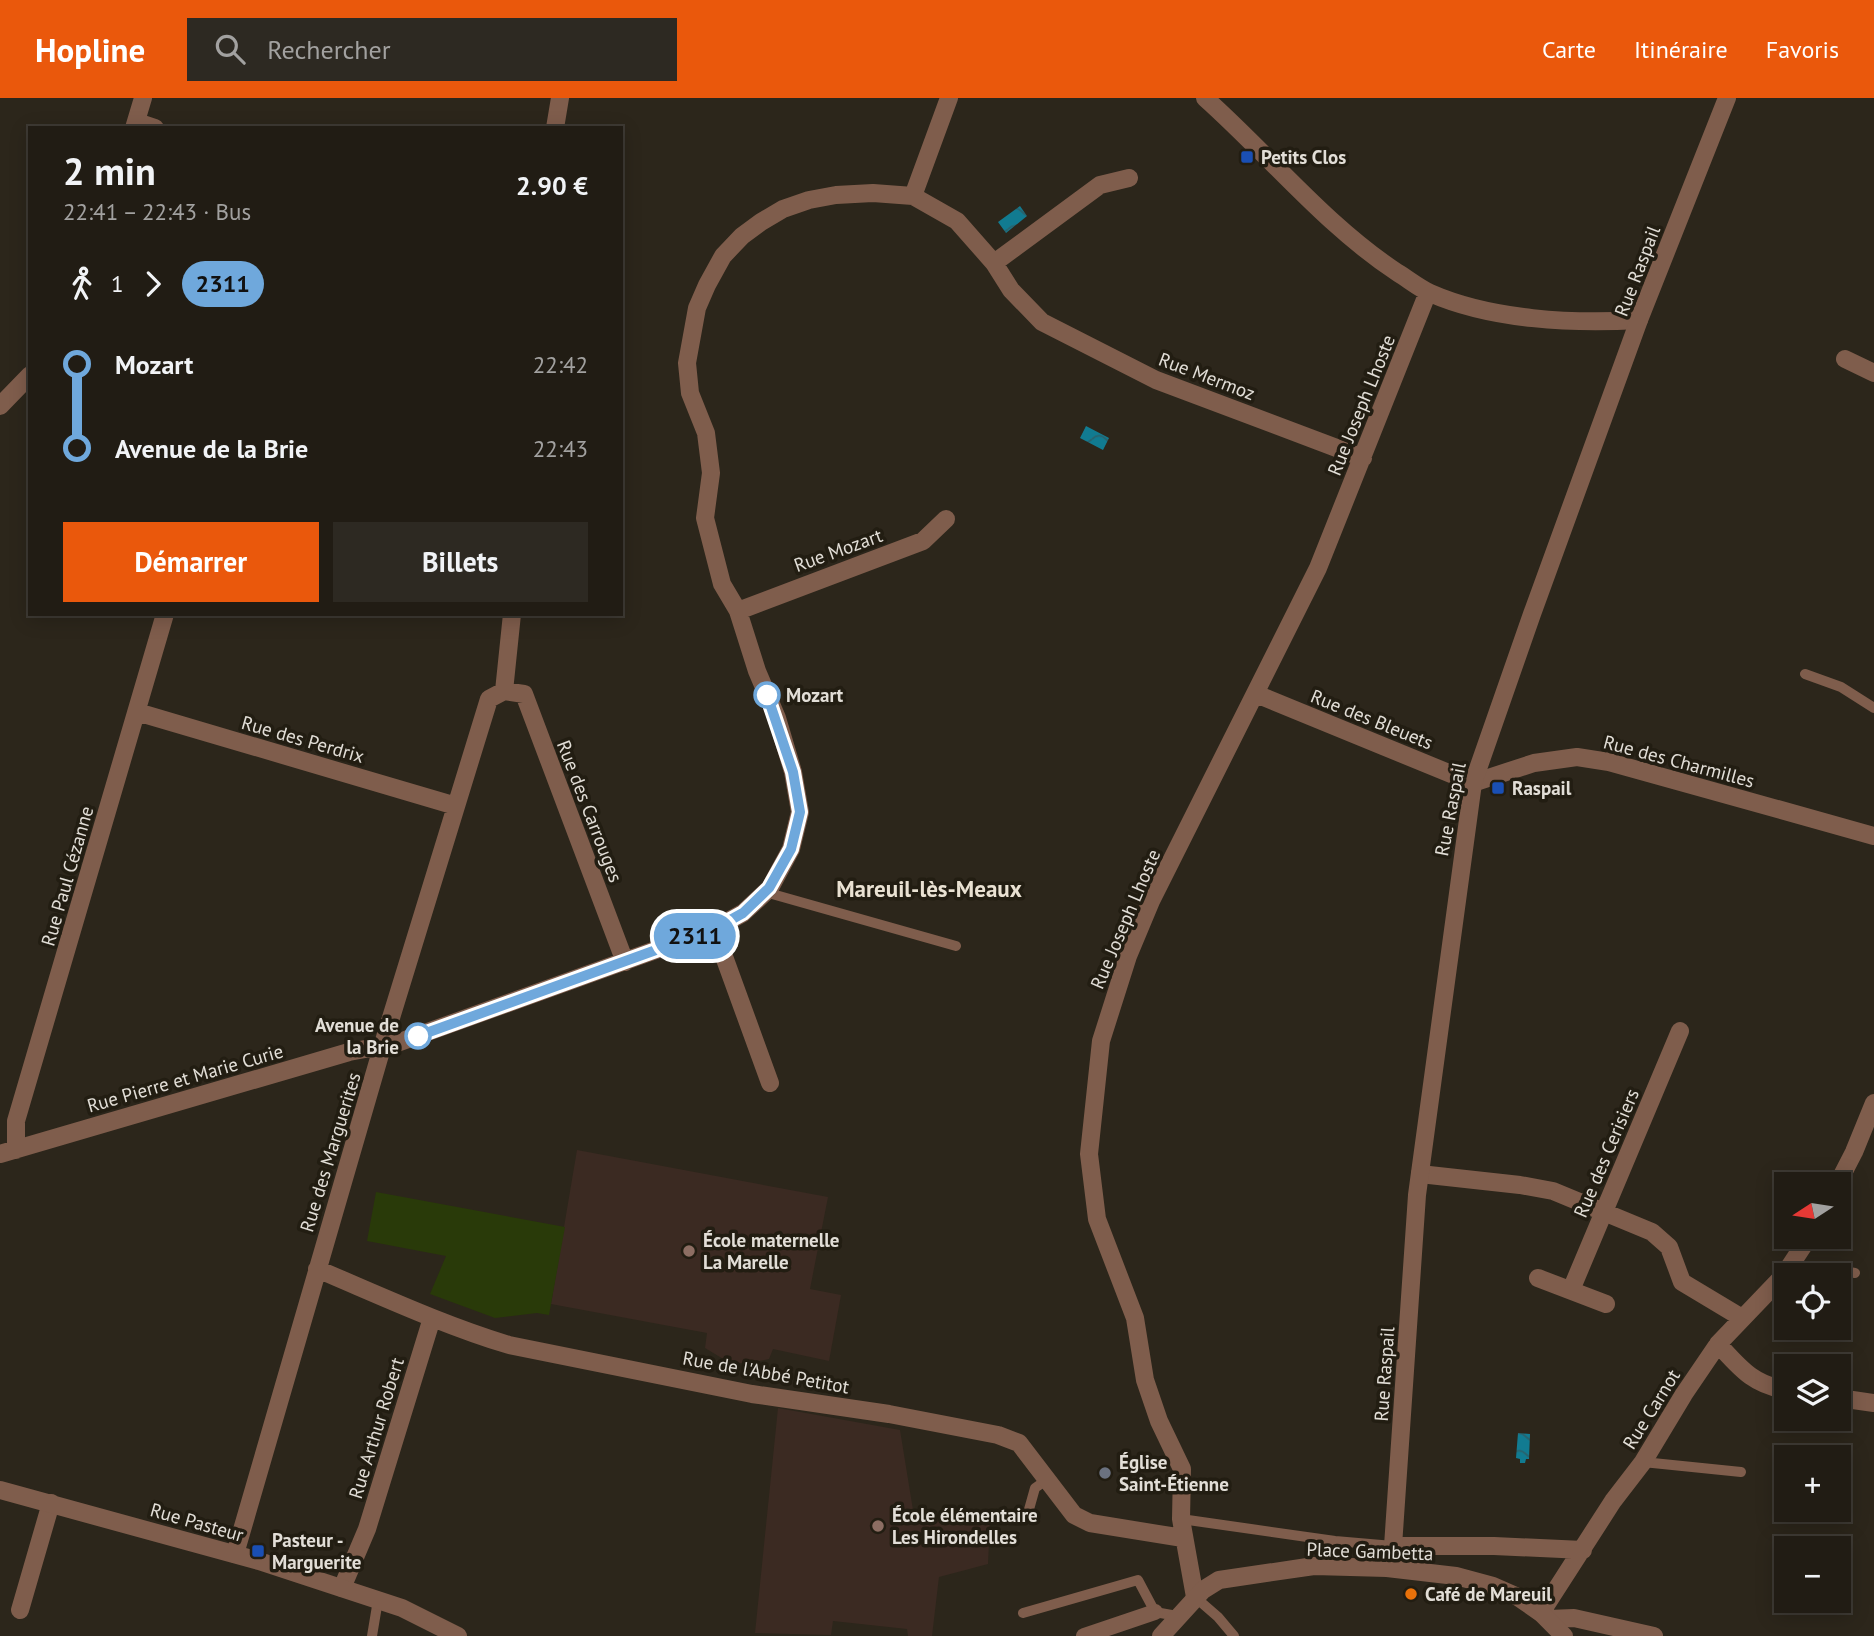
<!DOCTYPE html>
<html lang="fr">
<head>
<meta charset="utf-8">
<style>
  :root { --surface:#211c14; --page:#2d2922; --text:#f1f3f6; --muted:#a2a1a0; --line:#3e3a34; --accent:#ea580c }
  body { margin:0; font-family:"PT Sans",sans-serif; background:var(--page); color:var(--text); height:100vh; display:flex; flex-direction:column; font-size:26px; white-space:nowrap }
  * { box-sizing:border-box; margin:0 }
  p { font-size:23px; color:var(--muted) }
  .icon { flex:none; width:38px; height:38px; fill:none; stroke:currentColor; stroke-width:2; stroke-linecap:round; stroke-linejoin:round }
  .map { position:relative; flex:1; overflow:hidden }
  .drawer { position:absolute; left:28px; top:28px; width:595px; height:490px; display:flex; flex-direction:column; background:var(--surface); border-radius:0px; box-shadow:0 4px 18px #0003,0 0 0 2px var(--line) }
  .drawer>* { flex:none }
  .badge { padding:0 14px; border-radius:23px; font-size:24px; line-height:46px }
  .needle { width:46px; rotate:258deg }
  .tools { position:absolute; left:1774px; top:1074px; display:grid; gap:14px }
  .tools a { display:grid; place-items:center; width:77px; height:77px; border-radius:0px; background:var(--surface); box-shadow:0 4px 18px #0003,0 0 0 2px var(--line); font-size:35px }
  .map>.badge { position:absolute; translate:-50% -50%; box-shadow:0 0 0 4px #fff }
  .legs { display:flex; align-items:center; gap:10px; height:77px; padding:0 35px; font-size:23px }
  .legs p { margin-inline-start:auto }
  .summary { display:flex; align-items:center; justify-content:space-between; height:119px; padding:0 35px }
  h1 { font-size:38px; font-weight:700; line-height:52px }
  .cta { display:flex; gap:14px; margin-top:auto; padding:14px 35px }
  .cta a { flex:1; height:80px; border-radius:0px; background:var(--accent); color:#fff; font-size:28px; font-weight:700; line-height:80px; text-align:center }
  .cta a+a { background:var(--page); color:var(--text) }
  ul { padding:0 35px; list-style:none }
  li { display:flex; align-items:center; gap:24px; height:84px; font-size:26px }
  li i { display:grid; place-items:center; width:10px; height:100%; margin:0 9px; background:currentColor }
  li i::after { content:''; width:18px; height:18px; margin:-9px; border:5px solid; border-radius:50%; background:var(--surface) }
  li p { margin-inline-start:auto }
  li:first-child i { background:linear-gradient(#0000 50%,currentColor 0) }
  li:last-child i { background:linear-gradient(currentColor 50%,#0000 0) }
  header { display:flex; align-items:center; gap:42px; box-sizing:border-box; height:98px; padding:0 35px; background:var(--accent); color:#fff }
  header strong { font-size:33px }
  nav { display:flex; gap:38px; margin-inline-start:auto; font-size:24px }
  .search { width:490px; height:63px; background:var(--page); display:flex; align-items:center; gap:18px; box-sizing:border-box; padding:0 24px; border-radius:0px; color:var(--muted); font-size:26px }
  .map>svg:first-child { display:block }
</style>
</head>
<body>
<header>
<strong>Hopline</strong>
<div class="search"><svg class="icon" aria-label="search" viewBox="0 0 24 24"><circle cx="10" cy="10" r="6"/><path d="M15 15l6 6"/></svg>Rechercher</div>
<nav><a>Carte</a><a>Itinéraire</a><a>Favoris</a></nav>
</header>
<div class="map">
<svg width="1874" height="1538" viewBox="0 0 1874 1538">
  <defs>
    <pattern id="water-waves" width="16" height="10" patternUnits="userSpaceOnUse" patternTransform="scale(1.75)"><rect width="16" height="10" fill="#117b91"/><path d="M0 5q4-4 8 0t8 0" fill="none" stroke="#28626d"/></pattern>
  </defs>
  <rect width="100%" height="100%" fill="#2c261b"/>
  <!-- education -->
  <path fill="#3b2a22" d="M577,1052L828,1099L810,1191L841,1197L829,1263L773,1251L769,1261L745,1266L725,1262L705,1250L707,1235L551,1206Z
    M778,1310L900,1332L913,1412L990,1423L988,1466L939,1479L932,1538H908L907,1531L833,1523L831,1537L755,1535Z"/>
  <!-- park -->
  <path fill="#293a09" d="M376,1094L565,1129L549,1217L537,1215L495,1220L430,1196L446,1158L367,1143Z"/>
  <!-- water -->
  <path fill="url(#water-waves)" d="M1020,108L1027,118L1006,135L998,124Z
    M1086,328L1109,340L1103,352L1080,340Z
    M1518,1335L1530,1336L1529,1361H1526L1525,1365H1520V1361L1516,1360Z"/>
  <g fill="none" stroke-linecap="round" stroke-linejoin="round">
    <!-- service -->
    <path stroke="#7f5d4c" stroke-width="10" d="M1805,576L1841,589L1874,610
      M765,794L956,848
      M1839,1182L1843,1173L1855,1175
      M1643,1364L1741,1374
      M1028,1415L1035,1390L1048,1381
      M1181,1421L1335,1443L1393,1448
      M1195,1499L1218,1519L1234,1538
      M1023,1515L1138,1482L1155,1514L1177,1518
      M372,1538L378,1502"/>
    <!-- pedestrian -->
    <path stroke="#7f5d4c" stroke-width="16" d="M1084,1538L1155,1514"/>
    <!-- minor -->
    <path stroke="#7f5d4c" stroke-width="18" d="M1205,0C1270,58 1325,127 1398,175C1408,181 1419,190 1430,195C1491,222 1573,226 1639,222
      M137,24L155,30
      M134,30L143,0
      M555,30L560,0
      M913,98L949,0
      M994,165L1100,87L1129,80
      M1845,261L1874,275
      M0,308L30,277
      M738,513L923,443L946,421
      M504,593L524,596L625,864
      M504,593L512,516
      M1256,596L1473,685L1534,665L1577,659L1609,664L1874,738
      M137,614L456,708
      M714,831L770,985
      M16,1052V1023L165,516
      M0,1056L349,954L397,945L714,831L743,815L770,790L791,751L800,714L793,674L777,620L757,573L738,513L722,486L705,420L711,375L706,335L690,295L687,265L697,210L707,187L723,158L742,138L761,124L783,111L809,102L836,97L873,95L913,98L957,123L994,165L1011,192L1042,224L1156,282L1363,360
      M1420,1076L1520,1087L1553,1093L1652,1134L1669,1149L1682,1184L1742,1220
      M1837,1087L1854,1054L1874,1005
      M317,1171C381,1198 443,1227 509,1247L752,1296L889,1316L998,1337L1019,1345L1074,1417L1090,1425L1183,1440
      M1538,1180L1606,1206
      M1571,1192L1680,933
      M1718,1246C1740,1270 1753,1287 1787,1292
      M1839,1300L1874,1305
      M1393,1448H1494L1583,1452
      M235,1456L386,936L489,601L504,593
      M342,1490L367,1431L432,1220
      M1195,1499L1181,1421L1182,1371L1159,1323L1145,1282L1135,1220L1097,1121L1089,1056L1101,943L1128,858L1151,803L1318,470L1428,194
      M20,1512L51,1405
      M1541,1515L1613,1403L1643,1364L1684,1296L1718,1246L1784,1177L1809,1139
      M1548,1521L1574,1520L1654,1538"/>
    <!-- tertiary -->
    <path stroke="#7f5d4c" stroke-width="18" d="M0,1392L259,1463L402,1510L458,1538
      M1387,1470L1393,1448L1417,1097L1473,685L1532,516L1639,222L1727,0
      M1161,1538L1203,1492L1219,1482L1314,1468L1387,1470L1456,1478L1493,1488L1518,1499L1541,1515L1564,1538"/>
  </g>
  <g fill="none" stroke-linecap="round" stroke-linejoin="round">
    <defs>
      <path id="line-1" d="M418,938L714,831L743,815L769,790L791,751L800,714L793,674L767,597"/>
    </defs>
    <!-- line-1 casing -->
    <use href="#line-1" stroke="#fff" stroke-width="16"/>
    <!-- line-1 -->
    <use href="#line-1" stroke="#6fa8dc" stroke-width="10"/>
  </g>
  <!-- markers -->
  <g fill="#1a4fb4" stroke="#221d12" stroke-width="2.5">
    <rect x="1240" y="52" width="14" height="14" rx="3.5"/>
    <rect x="1491" y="683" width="14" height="14" rx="3.5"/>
    <rect x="251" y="1446" width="14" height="14" rx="3.5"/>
  </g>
  <g fill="#fff" stroke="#6fa8dc" stroke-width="3.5">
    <circle cx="767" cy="597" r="12"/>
    <circle cx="418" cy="938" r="12"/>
  </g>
  <g fill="#8d6e63" stroke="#221d12" stroke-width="2.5">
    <circle cx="689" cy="1153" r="7"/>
    <circle cx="878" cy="1428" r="7"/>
  </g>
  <circle fill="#6b7280" stroke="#221d12" stroke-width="2.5" cx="1105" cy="1375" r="7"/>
  <circle fill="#e8710a" stroke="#221d12" stroke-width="2.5" cx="1411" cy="1496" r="7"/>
  <g text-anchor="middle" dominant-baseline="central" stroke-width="7" stroke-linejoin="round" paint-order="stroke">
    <!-- poi labels -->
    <g font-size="19" font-weight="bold" fill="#e2ded7" stroke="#221d12" text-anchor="start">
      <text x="1261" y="59">Petits Clos</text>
      <text x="1512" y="690">Raspail</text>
      <text x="703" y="1142">École maternelle<tspan x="703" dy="22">La Marelle</tspan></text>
      <text x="1119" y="1364">Église<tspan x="1119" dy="22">Saint-Étienne</tspan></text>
      <text x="892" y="1417">École élémentaire<tspan x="892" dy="22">Les Hirondelles</tspan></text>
      <text x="272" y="1442">Pasteur -<tspan x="272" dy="22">Marguerite</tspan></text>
      <text x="1425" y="1496">Café de Mareuil</text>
    </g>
    <!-- street labels -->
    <g font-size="19" fill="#e2ded7" stroke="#221d12">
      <text transform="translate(1637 173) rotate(-69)">Rue Raspail</text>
      <text transform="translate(1207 278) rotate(21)">Rue Mermoz</text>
      <text transform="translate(1361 307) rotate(-68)">Rue Joseph Lhoste</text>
      <text transform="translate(838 452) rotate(-20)">Rue Mozart</text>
      <text transform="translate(1372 621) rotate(22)">Rue des Bleuets</text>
      <text transform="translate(303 641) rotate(16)">Rue des Perdrix</text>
      <text transform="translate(1679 663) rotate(15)">Rue des Charmilles</text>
      <text transform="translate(1450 711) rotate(-79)">Rue Raspail</text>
      <text transform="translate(590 713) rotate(69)">Rue des Carrouges</text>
      <text transform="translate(67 778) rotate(-74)">Rue Paul Cézanne</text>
      <text transform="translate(1125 821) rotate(-67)">Rue Joseph Lhoste</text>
      <text transform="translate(185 980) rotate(-16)">Rue Pierre et Marie Curie</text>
      <text transform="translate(330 1054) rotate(-73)">Rue des Marguerites</text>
      <text transform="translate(1606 1055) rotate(-67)">Rue des Cerisiers</text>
      <text transform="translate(766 1274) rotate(10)">Rue de l'Abbé Petitot</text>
      <text transform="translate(1384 1276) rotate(-86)">Rue Raspail</text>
      <text transform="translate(1651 1311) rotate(-58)">Rue Carnot</text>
      <text transform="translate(376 1330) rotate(-73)">Rue Arthur Robert</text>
      <text transform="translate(197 1424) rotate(16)">Rue Pasteur</text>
      <text transform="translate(1370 1453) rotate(2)">Place Gambetta</text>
    </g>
    <!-- stop labels -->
    <g font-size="19" font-weight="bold" fill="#e2ded7" stroke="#221d12" text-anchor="start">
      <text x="786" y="597">Mozart</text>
      <text x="399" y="927" text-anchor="end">Avenue de<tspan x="399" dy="22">la Brie</tspan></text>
    </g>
    <!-- quarter labels -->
    <g font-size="23" font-weight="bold" fill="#e9e1d2" stroke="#221d12">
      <text x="929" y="790">Mareuil-lès-Meaux</text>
    </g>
  </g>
</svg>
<div class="tools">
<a><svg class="needle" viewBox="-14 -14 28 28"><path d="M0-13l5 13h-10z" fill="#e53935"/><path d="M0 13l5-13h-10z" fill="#a2a1a0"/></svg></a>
<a><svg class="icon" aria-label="locate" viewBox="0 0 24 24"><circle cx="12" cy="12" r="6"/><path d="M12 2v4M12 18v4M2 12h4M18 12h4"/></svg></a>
<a><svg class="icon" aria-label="layers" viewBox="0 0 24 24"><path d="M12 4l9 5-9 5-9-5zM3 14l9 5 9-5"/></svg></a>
<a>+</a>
<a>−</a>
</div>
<b class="badge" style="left:695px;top:838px;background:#6fa8dc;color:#111">2311</b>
<section class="drawer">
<div class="summary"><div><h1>2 min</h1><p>22:41 – 22:43 · Bus</p></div><b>2.90 €</b></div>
<div class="legs"><svg class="icon" aria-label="walk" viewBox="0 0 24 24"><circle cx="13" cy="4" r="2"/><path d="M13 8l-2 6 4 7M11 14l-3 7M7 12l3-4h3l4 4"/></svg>1<svg class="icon" aria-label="forward" viewBox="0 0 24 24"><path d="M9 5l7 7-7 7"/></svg><b class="badge" style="background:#6fa8dc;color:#111">2311</b></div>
<ul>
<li><i style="color:#6fa8dc"></i><b>Mozart</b><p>22:42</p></li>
<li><i style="color:#6fa8dc"></i><b>Avenue de la Brie</b><p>22:43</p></li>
</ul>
<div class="cta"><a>Démarrer</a><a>Billets</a></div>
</section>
</div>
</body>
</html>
